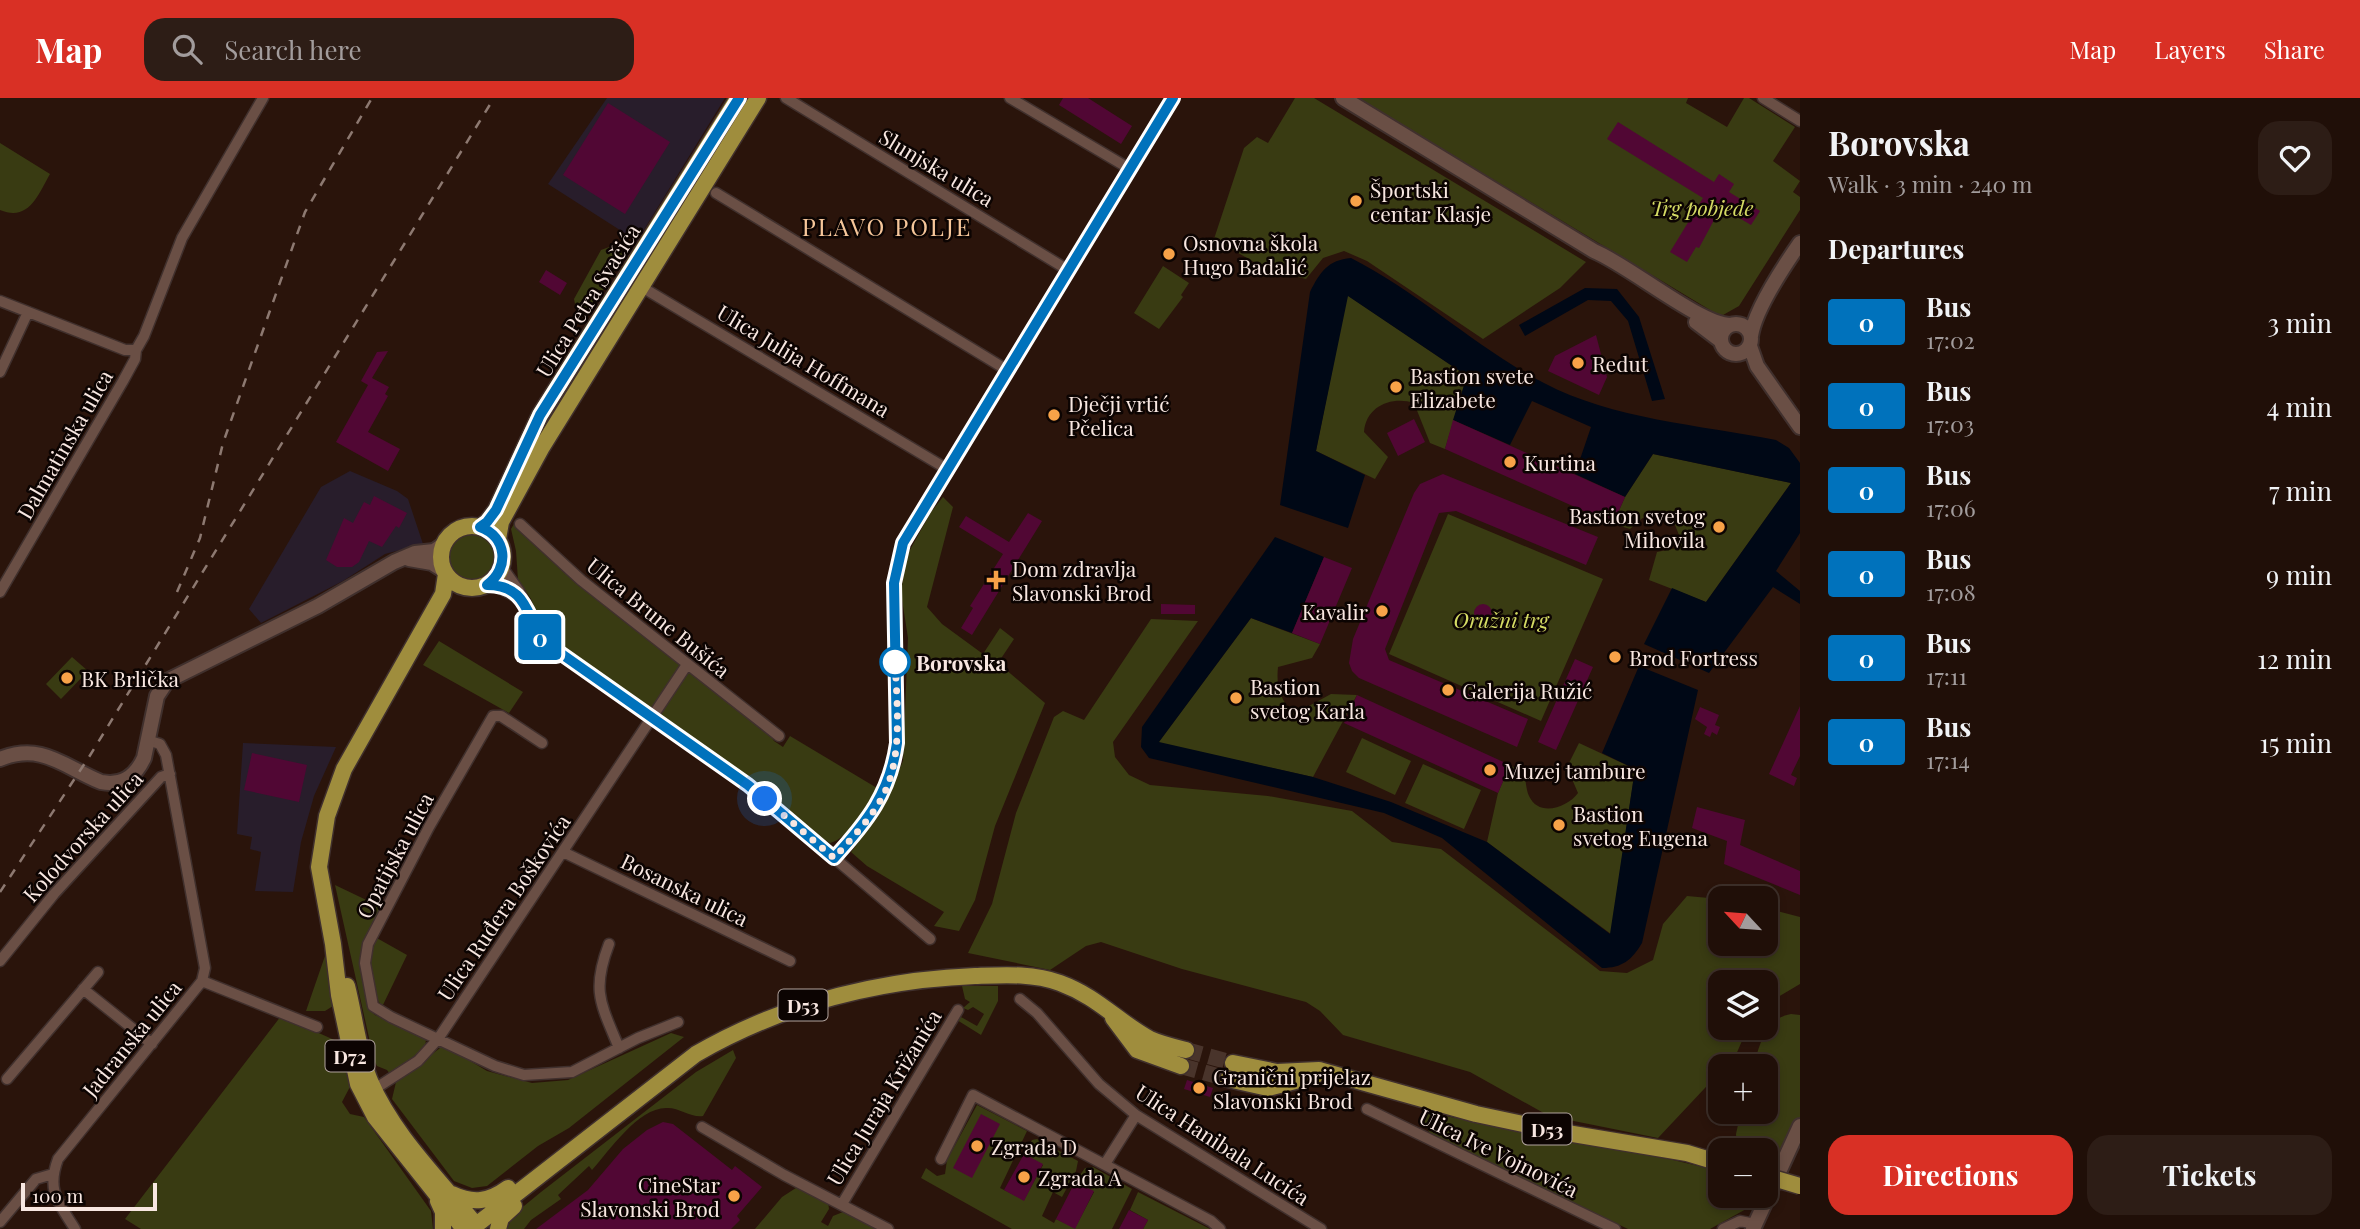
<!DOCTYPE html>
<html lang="en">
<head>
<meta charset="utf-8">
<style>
  :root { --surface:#200f08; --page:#2d1d16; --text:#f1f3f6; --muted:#a29c9c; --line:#3d2f29; --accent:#d93025 }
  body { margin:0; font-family:"Playfair Display",serif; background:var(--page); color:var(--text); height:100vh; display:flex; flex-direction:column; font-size:26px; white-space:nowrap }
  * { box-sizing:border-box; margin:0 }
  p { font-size:23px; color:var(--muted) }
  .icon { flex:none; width:38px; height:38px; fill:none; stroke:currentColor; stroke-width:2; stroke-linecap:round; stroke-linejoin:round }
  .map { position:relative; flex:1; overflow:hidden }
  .details { display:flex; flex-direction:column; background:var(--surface); width:560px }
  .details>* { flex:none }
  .badge { padding:0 14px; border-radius:5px; font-size:24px; line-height:46px }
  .needle { width:46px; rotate:296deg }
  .fabs { position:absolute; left:1708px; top:788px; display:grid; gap:14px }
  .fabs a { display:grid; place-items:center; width:70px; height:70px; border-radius:14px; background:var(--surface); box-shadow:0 4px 10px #0003,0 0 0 2px var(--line); font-size:35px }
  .scale { position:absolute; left:21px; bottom:18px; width:136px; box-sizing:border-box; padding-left:7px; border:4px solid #f8e7e1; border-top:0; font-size:19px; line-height:24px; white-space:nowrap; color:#f8e7e1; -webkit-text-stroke:5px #0c0402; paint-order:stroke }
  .you { position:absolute; width:35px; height:35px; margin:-18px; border:5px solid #fff; border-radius:50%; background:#1a73e8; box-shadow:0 0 0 10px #1a73e833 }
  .map>.badge { position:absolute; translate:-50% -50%; box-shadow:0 0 0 4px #fff }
  h2 { padding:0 28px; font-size:26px; line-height:63px }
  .round { display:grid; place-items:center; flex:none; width:74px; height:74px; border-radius:21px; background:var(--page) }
  .overview { display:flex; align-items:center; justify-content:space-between; height:119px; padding:0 28px }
  h1 { font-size:33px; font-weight:700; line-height:52px }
  .primary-button { display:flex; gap:14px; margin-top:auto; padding:14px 28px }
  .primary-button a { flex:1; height:80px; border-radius:21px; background:var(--accent); color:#fff; font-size:28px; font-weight:700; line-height:80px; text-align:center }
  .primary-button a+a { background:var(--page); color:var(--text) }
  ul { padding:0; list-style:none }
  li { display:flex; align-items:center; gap:21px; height:84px; padding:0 28px }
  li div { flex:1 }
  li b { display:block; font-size:26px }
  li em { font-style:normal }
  li .badge { min-width:77px; font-weight:700; text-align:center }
  header { display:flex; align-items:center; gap:42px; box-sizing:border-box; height:98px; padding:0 35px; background:var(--accent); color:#fff }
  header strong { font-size:33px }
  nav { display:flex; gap:38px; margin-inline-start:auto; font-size:24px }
  .search { width:490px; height:63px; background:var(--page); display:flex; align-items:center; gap:18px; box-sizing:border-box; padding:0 24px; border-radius:21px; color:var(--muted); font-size:26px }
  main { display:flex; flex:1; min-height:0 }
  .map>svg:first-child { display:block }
</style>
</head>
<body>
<header>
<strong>Map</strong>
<div class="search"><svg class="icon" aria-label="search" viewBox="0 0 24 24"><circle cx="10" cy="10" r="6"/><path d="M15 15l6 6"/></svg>Search here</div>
<nav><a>Map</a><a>Layers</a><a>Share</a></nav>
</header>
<main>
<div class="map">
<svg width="1800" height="1131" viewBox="0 0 1800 1131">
  <rect width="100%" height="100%" fill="#2a140b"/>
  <!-- commercial -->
  <path fill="#281d2b" d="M607,0H725L637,143L548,86Z
    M350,373L397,393L408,401L423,446L385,456L343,483L261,525L249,511L321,389Z
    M243,645L336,649L314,698L301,744L293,794L255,793L261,754L250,751L252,739L237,736Z"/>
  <!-- green -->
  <path fill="#393b12" d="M1295,0H1314L1586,164L1560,190L1483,241L1367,163L1344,153L1323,160L1306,181L1266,171L1214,141L1244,50L1257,39L1268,45Z
    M1358,0H1688L1686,5L1727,29L1744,0H1749L1795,29L1773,63L1800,83L1793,94L1800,99V112L1739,208L1723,217L1715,215Z
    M0,45L50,76C38,97 29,124 0,112Z
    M612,148L626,155L589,215L575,206L574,201L601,152Z
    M1163,168L1189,185L1181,197L1183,199L1159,231L1134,215Z
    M1347,197L1467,278L1445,351L1430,345L1414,305C1392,298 1366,308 1364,334L1388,359L1375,381L1316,353Z
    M1653,356L1791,385L1706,504L1649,482L1657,454L1677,450L1681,442L1671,417C1651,409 1645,418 1630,431L1613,426L1625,399Z
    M943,399L953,409L927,509L942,526L983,556L1000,530L1014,541L998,565L1045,605L995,728L975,802L959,833L934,828L944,814L867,768L851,754L879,717L903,663L908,540L901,495L906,459L931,414Z
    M1448,416L1603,481L1541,623L1389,556Z
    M514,426L610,512L768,634L774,643L783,649L790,638L877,690C867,707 850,740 830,745L823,741L727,666L555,546L545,535L531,501L518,482L516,453L511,431Z
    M448 460a24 24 0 1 1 48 0a24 24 0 1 1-48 0Z
    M1251,520L1320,546L1312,560L1278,569C1276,589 1280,601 1294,616L1331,596L1357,597L1313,679L1158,645Z
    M1151,521L1198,523L1113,644L1115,659L1129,677L1150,687L1268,698L1352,713L1392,744L1441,751L1600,873L1627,875L1653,862L1663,826L1687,798L1720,801V845H1766V810L1800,819V886L1766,906V884H1720V929H1748L1735,959L1727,968H1720V974L1658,1040L1549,1018L1470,974L1343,937L1320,913L1306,904L1182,871L1101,844L1086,848L1050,872L968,855L992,806L1016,715L1054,619L1063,613L1084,622Z
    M439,543L523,594L509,615L423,567Z
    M72,559L88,573L61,601L46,586Z
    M1362,640L1411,663L1395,697L1346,674Z
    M1579,645L1635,671L1611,836L1487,744L1498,695L1510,667L1524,675C1526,682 1526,692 1529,698C1539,720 1568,709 1578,695L1572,681L1565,673Z
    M1423,666L1481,692L1464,731L1405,705Z
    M335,787L381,809L360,857L367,908L375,917L418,934L426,941L425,950L390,976L387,972L377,968L374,962Z
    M375,839L407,857L382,909C368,889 368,862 375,839Z
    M326,855L333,908L325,913H306Z
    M962,888H998V903L981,937L957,922L961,919L977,928L984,916L973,909L968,912L963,910L970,904L965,901Z
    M1791,916L1800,917V1020L1777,1069L1766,1066V1052H1737L1736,1036L1741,1013H1766V968H1754C1759,947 1766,920 1791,916Z
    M281,918L341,945L352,985L342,1004L350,1016L364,1019L431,1113L433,1131H141L125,1121Z
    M671,935L684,939L569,1030L538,1048L487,1088L472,1090L454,1083L392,1001L396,984L440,950L447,949L487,973L532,985L568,982Z
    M733,952L736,960L703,1018C691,1020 679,1009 666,1010C638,1010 609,1053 592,1072L589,1068L558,1097L561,1101L531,1122L524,1131H507L513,1117L541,1094L696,974Z
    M977,1007L1027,1033L1000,1090L1024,1102L1043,1067L1024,1056L1032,1042L1037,1041L1078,1063L1076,1073L1062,1099L1053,1094L1042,1118L1054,1125L1056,1121L1075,1130L1094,1094L1075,1084L1085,1070L1093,1069L1132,1091L1112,1131H1012L921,1080L926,1070L937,1078L945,1076L947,1062Z
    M1425,1014L1673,1062L1720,1073V1097H1761L1757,1105L1710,1131H1628L1431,1037L1424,1025Z
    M799,1088L828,1104L829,1111L821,1124L828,1128L833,1118L843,1114L879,1131H755L782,1099Z
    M1138,1094L1210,1131H1143L1148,1122L1130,1112Z"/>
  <!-- water -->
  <path fill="#000816" d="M1351,160C1420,195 1476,250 1544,285C1612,321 1700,327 1776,342L1789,350L1800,365V435L1776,473L1800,493V506L1773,489L1709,575L1644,546L1672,490L1706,504L1791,385L1653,356L1625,399L1575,376L1591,329L1532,303L1510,347L1453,322L1467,278L1348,198L1316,353L1365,377L1348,430L1280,407L1310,194C1320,174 1328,162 1351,160Z
    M1585,190L1617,191L1639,219L1665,301L1652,303L1628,223L1611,203L1588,202L1525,238L1519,227Z
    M1275,439L1324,459L1292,535L1251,520L1159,644L1313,679L1391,704L1487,744L1610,836L1635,671L1602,655L1639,568L1698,592L1642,845C1632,862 1622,870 1602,870L1442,740L1384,715L1149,660L1141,649L1142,629Z"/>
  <!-- building -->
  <path fill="#510734" d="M1063,0H1088L1132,28L1121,46L1059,7Z
    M608,5L670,44L625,116L563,77Z
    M1618,24L1714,84L1719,76L1734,86L1729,94L1760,113L1751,127L1721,109L1699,150L1696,149L1687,164L1670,154L1703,100L1607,41Z
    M546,172L567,185L560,197L539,184Z
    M1596,237L1607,279L1599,297L1548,273L1555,258Z
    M388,253L372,280L389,289L385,296L388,298L368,334L400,351L388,373L336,344L368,287L361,283L377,254Z
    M1414,321L1425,344L1398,358L1387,335Z
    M1453,322L1625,399L1613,426L1445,351Z
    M1443,376L1598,439L1586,467L1456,413L1439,415L1385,551L1389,562L1528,621L1517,649L1359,580L1352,573L1349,565L1353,541L1414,395L1420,386Z
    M374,398L407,415L399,430L396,428L382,449L369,443L359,464L352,469H337L326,462L344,420L353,425L364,404L370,407Z
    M1028,415L1042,423L972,537L961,530L973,510L970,508L1003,456L959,429L966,418L1009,444Z
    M1324,459L1352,470L1320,546L1292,535Z
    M1474 515a9 9 0 1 1 18 0a9 9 0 1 1-18 0Z
    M1161,506L1195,507V516H1161Z
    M1575,561L1593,569L1556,652L1538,644Z
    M1357,597L1510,667L1498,695L1344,625Z
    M1800,608V658L1791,677L1797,680L1794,688L1769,676Z
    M1700,609L1719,617L1715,627L1720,629L1717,637L1712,634L1710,639L1704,636L1707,629L1695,621Z
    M252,655L307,667L299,704L244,692Z
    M1697,709L1745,722L1740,747L1800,773V797L1724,766L1727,743L1692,730Z
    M1187,982L1213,990L1210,999L1184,991Z
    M981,1016L1000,1026L972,1080L953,1070Z
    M663,1024L673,1026L732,1072L735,1068L762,1089L737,1118L740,1122L731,1131H536L588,1092L623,1051L647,1032Z
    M1024,1056L1043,1066L1024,1103L1004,1092Z
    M1075,1084L1094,1093L1075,1131L1056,1121Z
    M1129,1112L1148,1122L1143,1131H1119Z"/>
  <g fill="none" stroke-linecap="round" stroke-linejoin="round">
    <!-- primary-tunnel -->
    <path stroke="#49342b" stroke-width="16" stroke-dasharray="16 8" stroke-linecap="butt" d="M1186,952L1233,965
      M1181,968L1228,981"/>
    <defs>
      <path id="street" d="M786,0L1068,172
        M1010,0L1130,71
        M1763,0L1800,23
        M716,95L1007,272
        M640,188L947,371
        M0,203L125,252H136
        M136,252L144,238L182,140L263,0
        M0,274L28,214
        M520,426L581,482L779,638
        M502,469L519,493L537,533L546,545L748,687L930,841
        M487,487L498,489L524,503
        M0,494L123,283L135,261L136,252
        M542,645L501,618H493L429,729L368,846L365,865L373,908L391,919L495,968L524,977L572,974L638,940L678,924
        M563,754L790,863
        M834,760C866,726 890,693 896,645L894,485L903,445L1173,0
        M609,846C591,893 601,906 619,950
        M0,863L54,796L161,679L170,676
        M202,883L317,929
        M83,891L152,946
        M1020,901L1037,915L1099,986L1136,1017L1321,1131
        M7,981L98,874
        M370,994L418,963L438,941L686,568
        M1367,1011L1615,1131
        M702,1029L784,1077L888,1131
        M941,1061L973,997L1211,1123L1220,1131
        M1105,1066L1136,1017
        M842,1106L958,912
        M0,1124L36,1081L53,1076
        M75,1131C59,1105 46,1093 58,1061L202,883L205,870L166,657L160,646L150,643
        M1723,1131L1740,1123L1755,1126"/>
      <path id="secondary" d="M1343,0L1594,153C1630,168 1700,227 1731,227
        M1696,224L1721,243
        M1721 241a15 15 0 1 1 30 0a15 15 0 1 1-30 0Z
        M1751,238C1755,211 1784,168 1800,145
        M1750,248L1757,268L1800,329
        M409,461L432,465L443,472
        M0,661C42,644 64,669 101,684C122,688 135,679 144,660L157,598L167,583L318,508L394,464L415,455L434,453L444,446
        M1753,1131L1800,1028"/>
      <path id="primary" d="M441 459a31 31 0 1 1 62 0a31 31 0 1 1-62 0Z
        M480,429L487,424L496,412L540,317L738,0
        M498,441L501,424L542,349L758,0
        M446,476L443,496L344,671L327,718L319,769L333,846L339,897L358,986L375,1019L464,1131
        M347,888C355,919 358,953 370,983C393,1037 440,1082 476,1127
        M1113,920L1137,952L1181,968
        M1233,965L1277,974L1319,972L1476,1016L1561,1034L1687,1055L1720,1065
        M1228,981L1268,990L1315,978
        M452,1096C473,1106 489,1104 508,1090
        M438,1103L443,1114V1131
        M471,1131L696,956C783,906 875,882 975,878C1003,877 1033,875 1060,885C1098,899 1117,923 1150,941C1161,946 1174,949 1186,952
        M498,1131L501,1120L514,1108"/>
    </defs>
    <!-- street casing -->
    <use href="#street" stroke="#40302d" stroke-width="13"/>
    <!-- secondary casing -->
    <use href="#secondary" stroke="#40302d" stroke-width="18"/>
    <!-- primary casing -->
    <use href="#primary" stroke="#40302d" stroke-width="19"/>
    <!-- street -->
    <use href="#street" stroke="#6a4f45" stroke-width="10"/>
    <!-- secondary -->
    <use href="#secondary" stroke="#6a4f45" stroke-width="14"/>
    <!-- primary -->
    <use href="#primary" stroke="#9f8d3d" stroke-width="16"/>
    <!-- rail -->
    <path stroke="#8d7971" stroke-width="2.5" stroke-dasharray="9 9" stroke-linecap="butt" d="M177,494L200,440L223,345L305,114L372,0
      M0,794L89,659L494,0"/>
    <defs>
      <path id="primary-bridge" d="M1766,1078L1800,1088"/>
    </defs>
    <!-- primary-bridge casing -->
    <use href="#primary-bridge" stroke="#40302d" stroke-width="19" stroke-linecap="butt"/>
    <!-- primary-bridge -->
    <use href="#primary-bridge" stroke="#9f8d3d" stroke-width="16"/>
  </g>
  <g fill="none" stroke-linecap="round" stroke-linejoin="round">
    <defs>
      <path id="line" d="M739,0L540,317L496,412L487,424L480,429C507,439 510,470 487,487C530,487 526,523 546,545L748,687L834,760C867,724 890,695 897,645L894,485L903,445L1173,0"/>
    </defs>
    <!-- line casing -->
    <use href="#line" stroke="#fff" stroke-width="16"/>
    <!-- line -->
    <use href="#line" stroke="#0072bc" stroke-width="10"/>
    <!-- walk -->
    <path stroke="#f8e7e1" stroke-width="7" stroke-dasharray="0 12.6" d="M765,701L834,760C851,741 872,720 884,696C904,654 896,602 895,556V564"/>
  </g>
  <!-- markers -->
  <g fill="#f7a248" stroke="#0c0402" stroke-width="2.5">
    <circle cx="1356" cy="103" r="7"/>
    <circle cx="1169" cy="156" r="7"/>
    <circle cx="1578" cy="265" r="7"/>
    <circle cx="1396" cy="289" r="7"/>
    <circle cx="1054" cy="317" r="7"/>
    <circle cx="1510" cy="364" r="7"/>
    <circle cx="1719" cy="429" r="7"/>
    <path d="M992.5 471.5h7v7h7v7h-7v7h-7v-7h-7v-7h7z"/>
    <circle cx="1382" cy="513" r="7"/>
    <circle cx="1615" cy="559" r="7"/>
    <circle cx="67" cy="580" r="7"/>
    <circle cx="1448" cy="592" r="7"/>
    <circle cx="1236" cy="600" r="7"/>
    <circle cx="1490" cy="672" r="7"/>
    <circle cx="1559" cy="727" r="7"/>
    <circle cx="1199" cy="990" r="7"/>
    <circle cx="977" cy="1048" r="7"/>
    <circle cx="1024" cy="1079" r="7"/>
    <circle cx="734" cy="1098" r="7"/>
  </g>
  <circle fill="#fff" stroke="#0072bc" stroke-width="3.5" cx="895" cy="564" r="14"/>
  <g text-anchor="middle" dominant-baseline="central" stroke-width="5" stroke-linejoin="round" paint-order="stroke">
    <!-- shield labels -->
    <g fill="#0c0402" stroke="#b1a39e" stroke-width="2">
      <rect x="778.5" y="891.5" width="49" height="31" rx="5"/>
      <rect x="325.5" y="942.5" width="49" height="31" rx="5"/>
      <rect x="1522.5" y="1015.5" width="49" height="31" rx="5"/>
    </g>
    <g font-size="19" font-weight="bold" fill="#f8e7e1">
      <text x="803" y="907">D53</text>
      <text x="350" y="958">D72</text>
      <text x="1547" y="1031">D53</text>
    </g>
    <!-- street labels -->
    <g font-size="21" fill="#f8e7e1" stroke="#0c0402">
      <text transform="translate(937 69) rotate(31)">Slunjska ulica</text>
      <text transform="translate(587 202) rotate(-58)">Ulica Petra Svačića</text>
      <text transform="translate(804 262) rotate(31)">Ulica Julija Hoffmana</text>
      <text transform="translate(64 346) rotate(-60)">Dalmatinska ulica</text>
      <text transform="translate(659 519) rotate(39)">Ulica Brune Bušića</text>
      <text transform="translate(82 738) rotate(-48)">Kolodvorska ulica</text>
      <text transform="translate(394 757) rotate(-62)">Opatijska ulica</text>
      <text transform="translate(685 791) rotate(26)">Bosanska ulica</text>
      <text transform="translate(503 809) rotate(-56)">Ulica Ruđera Boškovića</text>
      <text transform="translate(131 940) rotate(-51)">Jadranska ulica</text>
      <text transform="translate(883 999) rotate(-59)">Ulica Juraja Križanića</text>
      <text transform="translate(1223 1046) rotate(33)">Ulica Hanibala Lucića</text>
      <text transform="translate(1499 1054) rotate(26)">Ulica Ive Vojnovića</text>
    </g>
    <!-- poi labels -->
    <g font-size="21" fill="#f8e7e1" stroke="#0c0402" text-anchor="start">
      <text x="1370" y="91">Športski<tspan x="1370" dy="24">centar Klasje</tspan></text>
      <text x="1183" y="144">Osnovna škola<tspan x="1183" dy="24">Hugo Badalić</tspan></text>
      <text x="1592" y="265">Redut</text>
      <text x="1410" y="277">Bastion svete<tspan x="1410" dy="24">Elizabete</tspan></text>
      <text x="1068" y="305">Dječji vrtić<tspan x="1068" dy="24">Pčelica</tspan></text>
      <text x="1524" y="364">Kurtina</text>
      <text x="1705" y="417" text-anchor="end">Bastion svetog<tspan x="1705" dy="24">Mihovila</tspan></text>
      <text x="1012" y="470">Dom zdravlja<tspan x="1012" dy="24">Slavonski Brod</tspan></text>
      <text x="1368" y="513" text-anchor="end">Kavalir</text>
      <text x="1629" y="559">Brod Fortress</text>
      <text x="81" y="580">BK Brlička</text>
      <text x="1250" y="588">Bastion<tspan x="1250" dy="24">svetog Karla</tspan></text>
      <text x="1462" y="592">Galerija Ružić</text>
      <text x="1504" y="672">Muzej tambure</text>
      <text x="1573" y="715">Bastion<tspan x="1573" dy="24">svetog Eugena</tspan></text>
      <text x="1213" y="978">Granični prijelaz<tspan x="1213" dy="24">Slavonski Brod</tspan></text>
      <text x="991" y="1048">Zgrada D</text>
      <text x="1038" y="1079">Zgrada A</text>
      <text x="720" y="1086" text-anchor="end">CineStar<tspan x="720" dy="24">Slavonski Brod</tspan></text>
    </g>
    <!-- park labels -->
    <g font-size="21" font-style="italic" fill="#d5db64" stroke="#0c0402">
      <text x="1702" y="109">Trg pobjede</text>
      <text x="1501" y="521">Oružni trg</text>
    </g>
    <!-- stop labels -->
    <g font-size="21" font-weight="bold" fill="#f8e7e1" stroke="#0c0402" text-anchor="start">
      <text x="916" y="564">Borovska</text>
    </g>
    <!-- quarter labels -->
    <g font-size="24" letter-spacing="2" fill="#f6c69a" stroke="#0c0402">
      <text x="887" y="128">PLAVO POLJE</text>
    </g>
  </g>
</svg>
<div class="fabs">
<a><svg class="needle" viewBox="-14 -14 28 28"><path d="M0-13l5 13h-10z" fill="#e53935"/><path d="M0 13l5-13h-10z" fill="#a29c9c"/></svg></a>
<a><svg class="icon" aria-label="layers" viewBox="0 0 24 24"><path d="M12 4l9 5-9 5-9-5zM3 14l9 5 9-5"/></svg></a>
<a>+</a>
<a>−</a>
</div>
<div class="scale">100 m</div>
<div class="you" style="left:765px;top:701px"></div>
<b class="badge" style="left:540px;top:539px;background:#0072bc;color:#fff">0</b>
</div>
<section class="details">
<div class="overview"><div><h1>Borovska</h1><p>Walk · 3 min · 240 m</p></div><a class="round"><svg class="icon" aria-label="heart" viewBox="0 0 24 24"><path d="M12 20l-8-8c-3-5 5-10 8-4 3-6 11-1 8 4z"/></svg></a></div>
<h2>Departures</h2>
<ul>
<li><span class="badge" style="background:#0072bc;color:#fff">0</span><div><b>Bus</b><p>17:02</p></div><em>3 min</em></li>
<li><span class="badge" style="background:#0072bc;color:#fff">0</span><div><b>Bus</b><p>17:03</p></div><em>4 min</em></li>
<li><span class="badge" style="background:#0072bc;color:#fff">0</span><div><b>Bus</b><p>17:06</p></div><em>7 min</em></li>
<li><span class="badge" style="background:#0072bc;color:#fff">0</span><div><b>Bus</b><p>17:08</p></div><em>9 min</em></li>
<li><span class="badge" style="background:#0072bc;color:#fff">0</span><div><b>Bus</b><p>17:11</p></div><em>12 min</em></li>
<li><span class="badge" style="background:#0072bc;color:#fff">0</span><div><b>Bus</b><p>17:14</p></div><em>15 min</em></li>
</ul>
<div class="primary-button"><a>Directions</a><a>Tickets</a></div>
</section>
</main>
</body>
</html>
